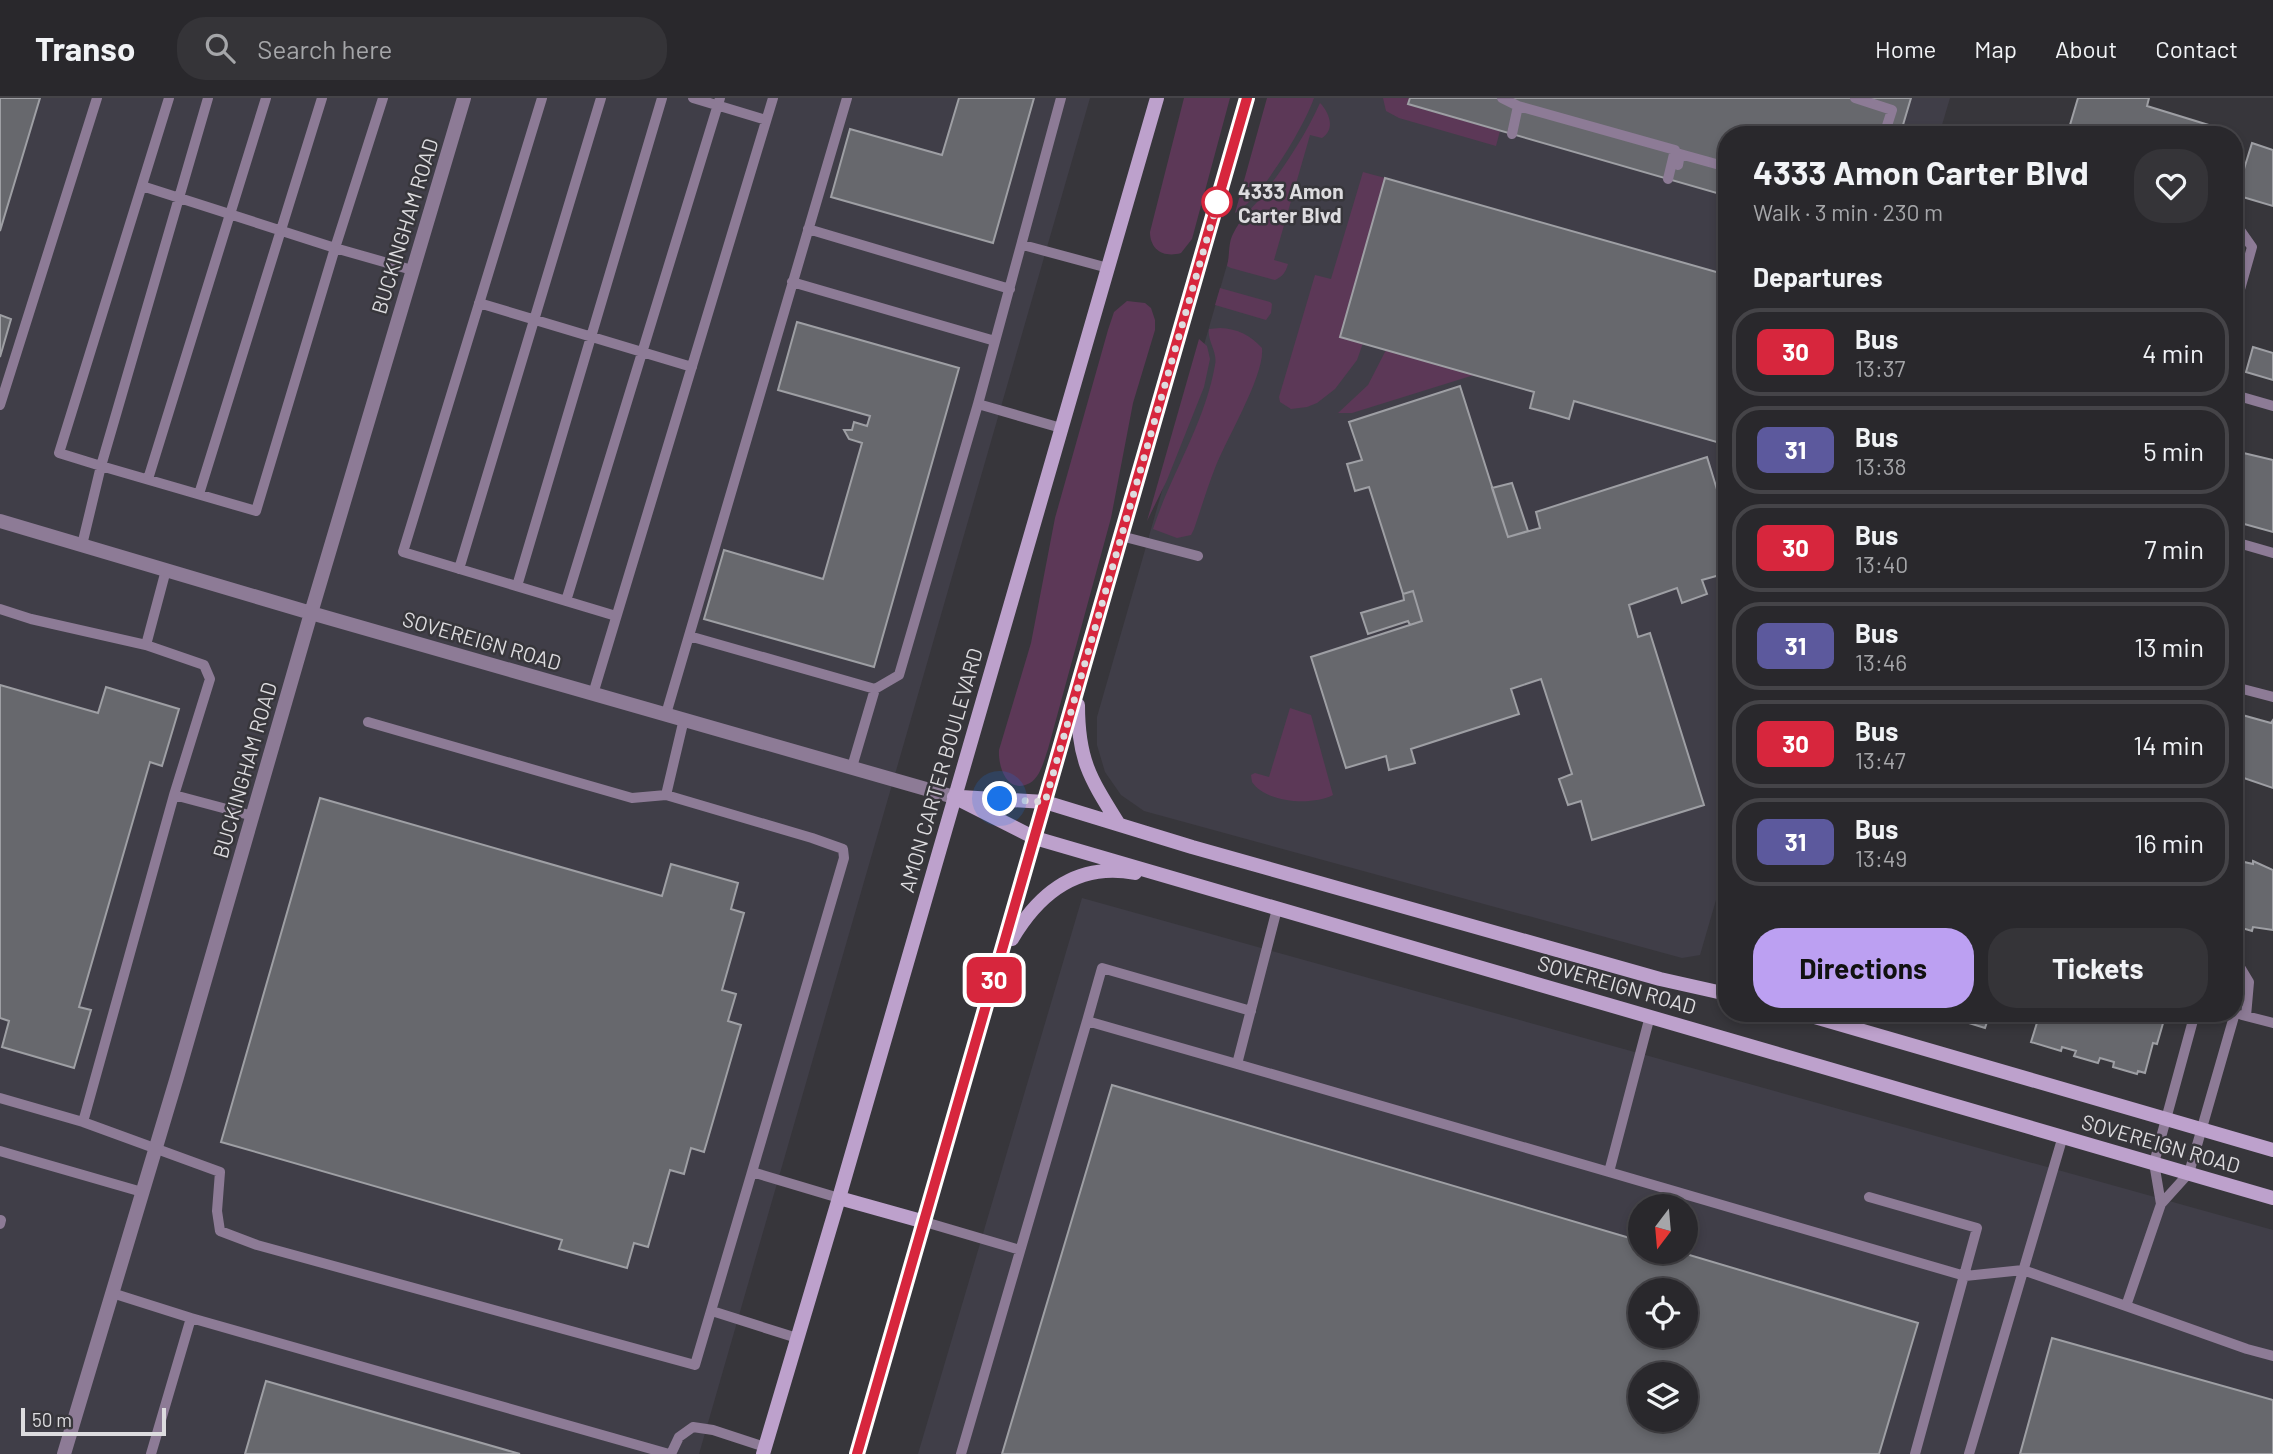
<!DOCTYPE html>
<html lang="en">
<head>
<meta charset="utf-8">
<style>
  :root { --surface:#29282c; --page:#353438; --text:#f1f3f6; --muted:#a5a6a9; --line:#454448; --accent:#bca0f2 }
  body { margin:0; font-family:Barlow,sans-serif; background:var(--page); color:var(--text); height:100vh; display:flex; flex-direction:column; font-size:26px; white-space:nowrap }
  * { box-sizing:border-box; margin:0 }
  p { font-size:23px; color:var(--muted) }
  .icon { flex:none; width:38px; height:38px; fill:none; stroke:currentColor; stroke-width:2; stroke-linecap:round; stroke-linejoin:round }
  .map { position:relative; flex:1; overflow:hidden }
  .side { position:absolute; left:1718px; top:28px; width:525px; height:896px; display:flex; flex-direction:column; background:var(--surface); border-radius:28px; box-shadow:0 4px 10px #0003,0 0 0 2px var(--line) }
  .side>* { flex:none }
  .badge { padding:0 14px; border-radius:10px; font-size:24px; line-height:46px }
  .needle { width:46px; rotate:196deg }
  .controls { position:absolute; left:1628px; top:1096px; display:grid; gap:14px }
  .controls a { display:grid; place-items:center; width:70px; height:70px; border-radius:50%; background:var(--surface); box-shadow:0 4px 10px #0003,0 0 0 2px var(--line); font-size:35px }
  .scale { position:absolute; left:21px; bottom:18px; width:145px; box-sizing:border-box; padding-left:7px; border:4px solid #dddcdf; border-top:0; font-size:19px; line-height:24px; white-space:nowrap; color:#dddcdf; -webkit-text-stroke:5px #37363b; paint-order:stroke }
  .you { position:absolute; width:35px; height:35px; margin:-18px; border:5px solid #fff; border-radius:50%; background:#1a73e8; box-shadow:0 0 0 10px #1a73e833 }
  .map>.badge { position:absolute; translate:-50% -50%; box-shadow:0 0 0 4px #fff }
  h2 { padding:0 35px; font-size:26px; line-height:63px }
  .round { display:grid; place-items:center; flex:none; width:74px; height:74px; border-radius:28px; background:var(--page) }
  .headline { display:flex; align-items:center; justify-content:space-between; height:119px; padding:0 35px }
  h1 { font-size:33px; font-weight:700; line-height:52px }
  .primary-button { display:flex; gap:14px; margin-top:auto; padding:14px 35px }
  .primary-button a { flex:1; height:80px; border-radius:28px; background:var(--accent); color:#111; font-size:28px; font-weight:700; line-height:80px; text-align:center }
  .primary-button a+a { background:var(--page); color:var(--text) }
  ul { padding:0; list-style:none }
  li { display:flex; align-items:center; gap:21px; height:88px; margin:0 14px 10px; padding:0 21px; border:4px solid var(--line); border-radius:28px }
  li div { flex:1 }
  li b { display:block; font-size:26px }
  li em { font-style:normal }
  li .badge { min-width:77px; font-weight:700; text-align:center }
  header { display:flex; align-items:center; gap:42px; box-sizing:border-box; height:98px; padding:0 35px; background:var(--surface); border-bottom:2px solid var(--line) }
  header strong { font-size:33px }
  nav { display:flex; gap:38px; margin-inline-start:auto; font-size:24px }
  .search { width:490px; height:63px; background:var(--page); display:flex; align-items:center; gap:18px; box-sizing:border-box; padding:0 24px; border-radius:28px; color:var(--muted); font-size:26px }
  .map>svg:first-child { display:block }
</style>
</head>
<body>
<header>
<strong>Transo</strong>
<div class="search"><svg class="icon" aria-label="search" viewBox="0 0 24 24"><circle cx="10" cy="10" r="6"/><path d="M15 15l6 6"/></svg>Search here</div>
<nav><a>Home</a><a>Map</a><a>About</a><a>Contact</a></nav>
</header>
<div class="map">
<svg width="2273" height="1356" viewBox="0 0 2273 1356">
  <rect width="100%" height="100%" fill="#37363b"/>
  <!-- built -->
  <path fill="#403e48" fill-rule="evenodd" d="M0,0H1090L699,1356H0Z
    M1275,0H1950L1939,37H1727V764L1700,857L1682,860L1144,713L1121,697L1105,674L1097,647V619Z
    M1082,800L2273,1132V1356H918ZM1640,1108H1685V1153H1640ZM1640,1192H1685V1237H1640ZM1640,1276H1685V1321H1640Z"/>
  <!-- green -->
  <path fill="#5c3857" d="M1184,0H1230L1192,141L1181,155C1164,160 1150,152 1150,134Z
    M1267,0H1314C1304,29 1261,101 1235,115Z
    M1383,0H1410L1408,7L1500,33L1496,48L1399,20L1386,13Z
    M1320,5C1329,14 1336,31 1322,40L1310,37L1274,162L1288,166C1286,174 1282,179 1275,182L1231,170L1227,168C1230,157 1228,145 1233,136C1240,120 1256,107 1266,93C1287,65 1306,36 1320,5Z
    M1363,74L1385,80L1363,245L1357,262L1335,291L1317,305L1307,309L1291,311L1280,304L1279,299L1315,177L1331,181Z
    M1220,190L1270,204L1272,206L1271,215L1266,222L1215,207Z
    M1127,203L1145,205L1151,210L1155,222V232L1133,305L1111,420L1048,651C1044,662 1041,678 1030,685C1007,697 998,669 999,652L1031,545L1055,420L1108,232L1114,214Z
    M1220,230C1238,231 1250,237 1262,250C1265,277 1226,341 1215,370C1207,390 1201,411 1194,431L1191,437L1177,440L1153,431C1171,376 1205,325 1215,267C1218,254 1207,243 1209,231Z
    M1199,241L1207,248L1210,261L1204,289L1167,382L1147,423Z
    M1386,252L1474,277L1352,315H1338L1368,287Z
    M1290,610L1311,617L1333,697C1312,708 1266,705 1252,684L1251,677L1255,675L1269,679Z"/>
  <!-- building -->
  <path fill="#67686d" stroke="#9e9fa4" stroke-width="2" fill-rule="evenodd" d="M0,0H40L0,133Z
    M959,0H1034L993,145L831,99L850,31L942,57Z
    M1410,0H1911L1900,37H1727V98L1408,6Z
    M2078,0H2149L2147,8L2225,32L2224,37H2067Z
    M2252,45L2273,52V108L2236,97Z
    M1385,80L1727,177V347L1574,303L1569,321L1545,314L1530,310L1534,294L1340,239Z
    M0,217L11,221L0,259Z
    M797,224L959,270L874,569L704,521L724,452L823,481L862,345L849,341L844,332H852L854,324L867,328L870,318L778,292Z
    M2253,249L2273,255V282L2246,274Z
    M1460,288L1508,439L1540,430L1536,414L1707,359L1727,424V475L1702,482L1707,496L1682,505L1677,490L1629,507L1638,539L1650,535L1704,707L1592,742L1581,703L1568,707L1559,681L1572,676L1541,581L1511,591L1519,616L1411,651L1415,665L1389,672L1386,658L1346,670L1311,559L1422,523L1413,493L1403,496L1369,389L1355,393L1347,366L1362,362L1349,324Z
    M2235,353L2273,362V434L2237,424L2238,419L2235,418Z
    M1512,385L1528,433L1508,439L1492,390Z
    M1413,493L1422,523L1410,527L1408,523L1368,536L1361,515L1404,502L1403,496Z
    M0,587L98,615L106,589L179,611L162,668L150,664L79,909L91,912L74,970L2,949L9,923L0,920Z
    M2235,615L2271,625L2273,622V690L2235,677Z
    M320,700L662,798L671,766L738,785L731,811L744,815L722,892L736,896L728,923L741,927L704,1054L691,1050L684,1076L670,1072L648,1149L634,1145L627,1170L559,1151L562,1142L221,1044Z
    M2253,763L2273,772V832L2253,829L2252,833L2235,828V766L2242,768L2244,764L2253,766Z
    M1944,915H1990L1985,930L1949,919L1950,917Z
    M2040,915H2166L2157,946L2153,945L2145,975L2138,973L2137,976L2113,969L2114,964L2100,960L2098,965L2074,958L2076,953L2062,949L2061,953L2031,944Z
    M1112,987L1640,1143V1153H1676L1918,1225L1879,1356H1002ZM1640,1192H1685V1237H1640ZM1640,1276H1685V1321H1640Z
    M2052,1240L2273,1302V1356H2020Z
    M266,1283L520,1356H245Z"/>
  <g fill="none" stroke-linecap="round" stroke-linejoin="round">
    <!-- lane -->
    <path stroke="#8d7b96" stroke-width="10" d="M383,0L335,150L412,172
      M542,0L403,454L616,518
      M693,0L766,22
      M1502,0L1518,8L1512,36
      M1855,0L1892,12L1884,37
      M1518,8L1675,52L1668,81
      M1678,67L1680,56L1727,69
      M142,88L335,150L256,413L101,368L208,0
      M2235,128L2238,129L2252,149L2235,209
      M808,131L1010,191
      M1023,147L1108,170
      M792,184L995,243
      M479,205L692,269
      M2235,297L2273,308
      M978,306L1061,330
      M0,307L97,0
      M148,381L266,0
      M199,396L322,0
      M1121,438L1198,458
      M2235,444L2273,455
      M82,447L101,368L59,355L169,0
      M459,471L601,0
      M517,488L662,0
      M566,503L720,0
      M0,511L31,521L146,547L204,567L210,581L174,697
      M689,538L875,591
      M146,547L166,472
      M2235,589L2273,599
      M593,596L773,0
      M666,616L847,0
      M368,624L632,700L666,697L812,740L843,751L844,760L752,1074
      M852,669L875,591L899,577L978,306L1061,0
      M666,697L684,621
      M2235,867L2240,869L2249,884L2246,918
      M2235,915L2189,1075L2161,1106L2126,1208L2247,1251L2273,1258
      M2242,917L2273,925
      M1087,923L1102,870L1251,913
      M1237,966L1609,1074L1650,918
      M0,1000L83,1024L220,1074L217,1113L220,1133L257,1147L695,1267L752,1074L839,1100
      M83,1024L174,697L253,718
      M0,1053L142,1094
      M1609,1074L1965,1178L2023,1172L2126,1208
      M1869,1099L1977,1130L1915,1356
      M2161,1106L2154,1065L2195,915
      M925,1124L1020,1152
      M0,1126L1,1122
      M112,1195L191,1220
      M712,1213L797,1240
      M151,1356L191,1220L669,1356
      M671,1356L679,1339L693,1329L713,1332L765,1349
      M961,1356L1087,923L1237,966L1277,811
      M1969,1356L2063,1038"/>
    <!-- street -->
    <path stroke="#8d7b96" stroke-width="14" d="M0,423L311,515L954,699
      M64,1356L177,979L311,515L464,0"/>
    <!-- secondary -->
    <path stroke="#bda1cc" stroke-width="14" d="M1078,607C1078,662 1090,680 1118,725
      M954,699L1035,740L2273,1100
      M961,699L1045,704L1192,749L1660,881L1727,896
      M1012,841C1039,795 1078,764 1135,775
      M1801,915L2273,1052
      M839,1100L925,1124
      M763,1356L839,1100L1157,0
      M857,1356L1247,0"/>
  </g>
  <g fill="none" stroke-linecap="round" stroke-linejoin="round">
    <defs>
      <path id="line" d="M857,1356L1247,0"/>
    </defs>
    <!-- line casing -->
    <use href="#line" stroke="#fff" stroke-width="16"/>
    <!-- line -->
    <use href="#line" stroke="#d7263d" stroke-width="10"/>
    <!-- walk -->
    <path stroke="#dddcdf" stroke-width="7" stroke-dasharray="0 12.6" d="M1000,701L1045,704L1219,99L1217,104"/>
  </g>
  <!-- markers -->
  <circle fill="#fff" stroke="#d7263d" stroke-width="3.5" cx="1217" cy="104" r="14"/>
  <g text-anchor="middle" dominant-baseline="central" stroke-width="5" stroke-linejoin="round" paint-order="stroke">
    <!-- stop labels -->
    <g font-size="21" font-weight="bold" fill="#dddcdf" stroke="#37363b" text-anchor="start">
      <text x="1238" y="92">4333 Amon<tspan x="1238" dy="24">Carter Blvd</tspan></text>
    </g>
    <!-- street labels -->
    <g font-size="21" fill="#dddcdf" stroke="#37363b">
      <text transform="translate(404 128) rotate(-73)">BUCKINGHAM ROAD</text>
      <text transform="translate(482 542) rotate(16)">SOVEREIGN ROAD</text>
      <text transform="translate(244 672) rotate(-74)">BUCKINGHAM ROAD</text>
      <text transform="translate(940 672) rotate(-74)">AMON CARTER BOULEVARD</text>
      <text transform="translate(1617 886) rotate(16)">SOVEREIGN ROAD</text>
      <text transform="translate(2161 1045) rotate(16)">SOVEREIGN ROAD</text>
    </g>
  </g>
</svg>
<div class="controls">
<a><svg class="needle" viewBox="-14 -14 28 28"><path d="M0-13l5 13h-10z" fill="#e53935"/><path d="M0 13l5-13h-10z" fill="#a5a6a9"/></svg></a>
<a><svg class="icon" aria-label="locate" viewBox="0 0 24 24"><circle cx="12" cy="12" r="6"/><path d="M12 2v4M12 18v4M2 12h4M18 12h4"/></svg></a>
<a><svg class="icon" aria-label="layers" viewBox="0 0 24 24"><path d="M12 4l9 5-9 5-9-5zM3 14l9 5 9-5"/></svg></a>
</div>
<div class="scale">50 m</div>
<div class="you" style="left:1000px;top:701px"></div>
<b class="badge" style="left:994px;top:882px;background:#d7263d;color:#fff">30</b>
<section class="side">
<div class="headline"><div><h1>4333 Amon Carter Blvd</h1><p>Walk · 3 min · 230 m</p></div><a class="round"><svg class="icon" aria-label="heart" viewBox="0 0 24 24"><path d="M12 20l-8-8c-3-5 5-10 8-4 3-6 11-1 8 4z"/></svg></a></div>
<h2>Departures</h2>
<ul>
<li><span class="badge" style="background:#d7263d;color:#fff">30</span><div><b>Bus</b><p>13:37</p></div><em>4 min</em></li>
<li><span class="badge" style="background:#5c599d;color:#fff">31</span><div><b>Bus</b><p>13:38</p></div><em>5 min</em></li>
<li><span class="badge" style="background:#d7263d;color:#fff">30</span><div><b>Bus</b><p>13:40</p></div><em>7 min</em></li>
<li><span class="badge" style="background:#5c599d;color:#fff">31</span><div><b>Bus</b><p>13:46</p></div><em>13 min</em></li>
<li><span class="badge" style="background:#d7263d;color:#fff">30</span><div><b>Bus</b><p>13:47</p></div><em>14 min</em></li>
<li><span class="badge" style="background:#5c599d;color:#fff">31</span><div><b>Bus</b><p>13:49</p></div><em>16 min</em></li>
</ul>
<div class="primary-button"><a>Directions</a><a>Tickets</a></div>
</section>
</div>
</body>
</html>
